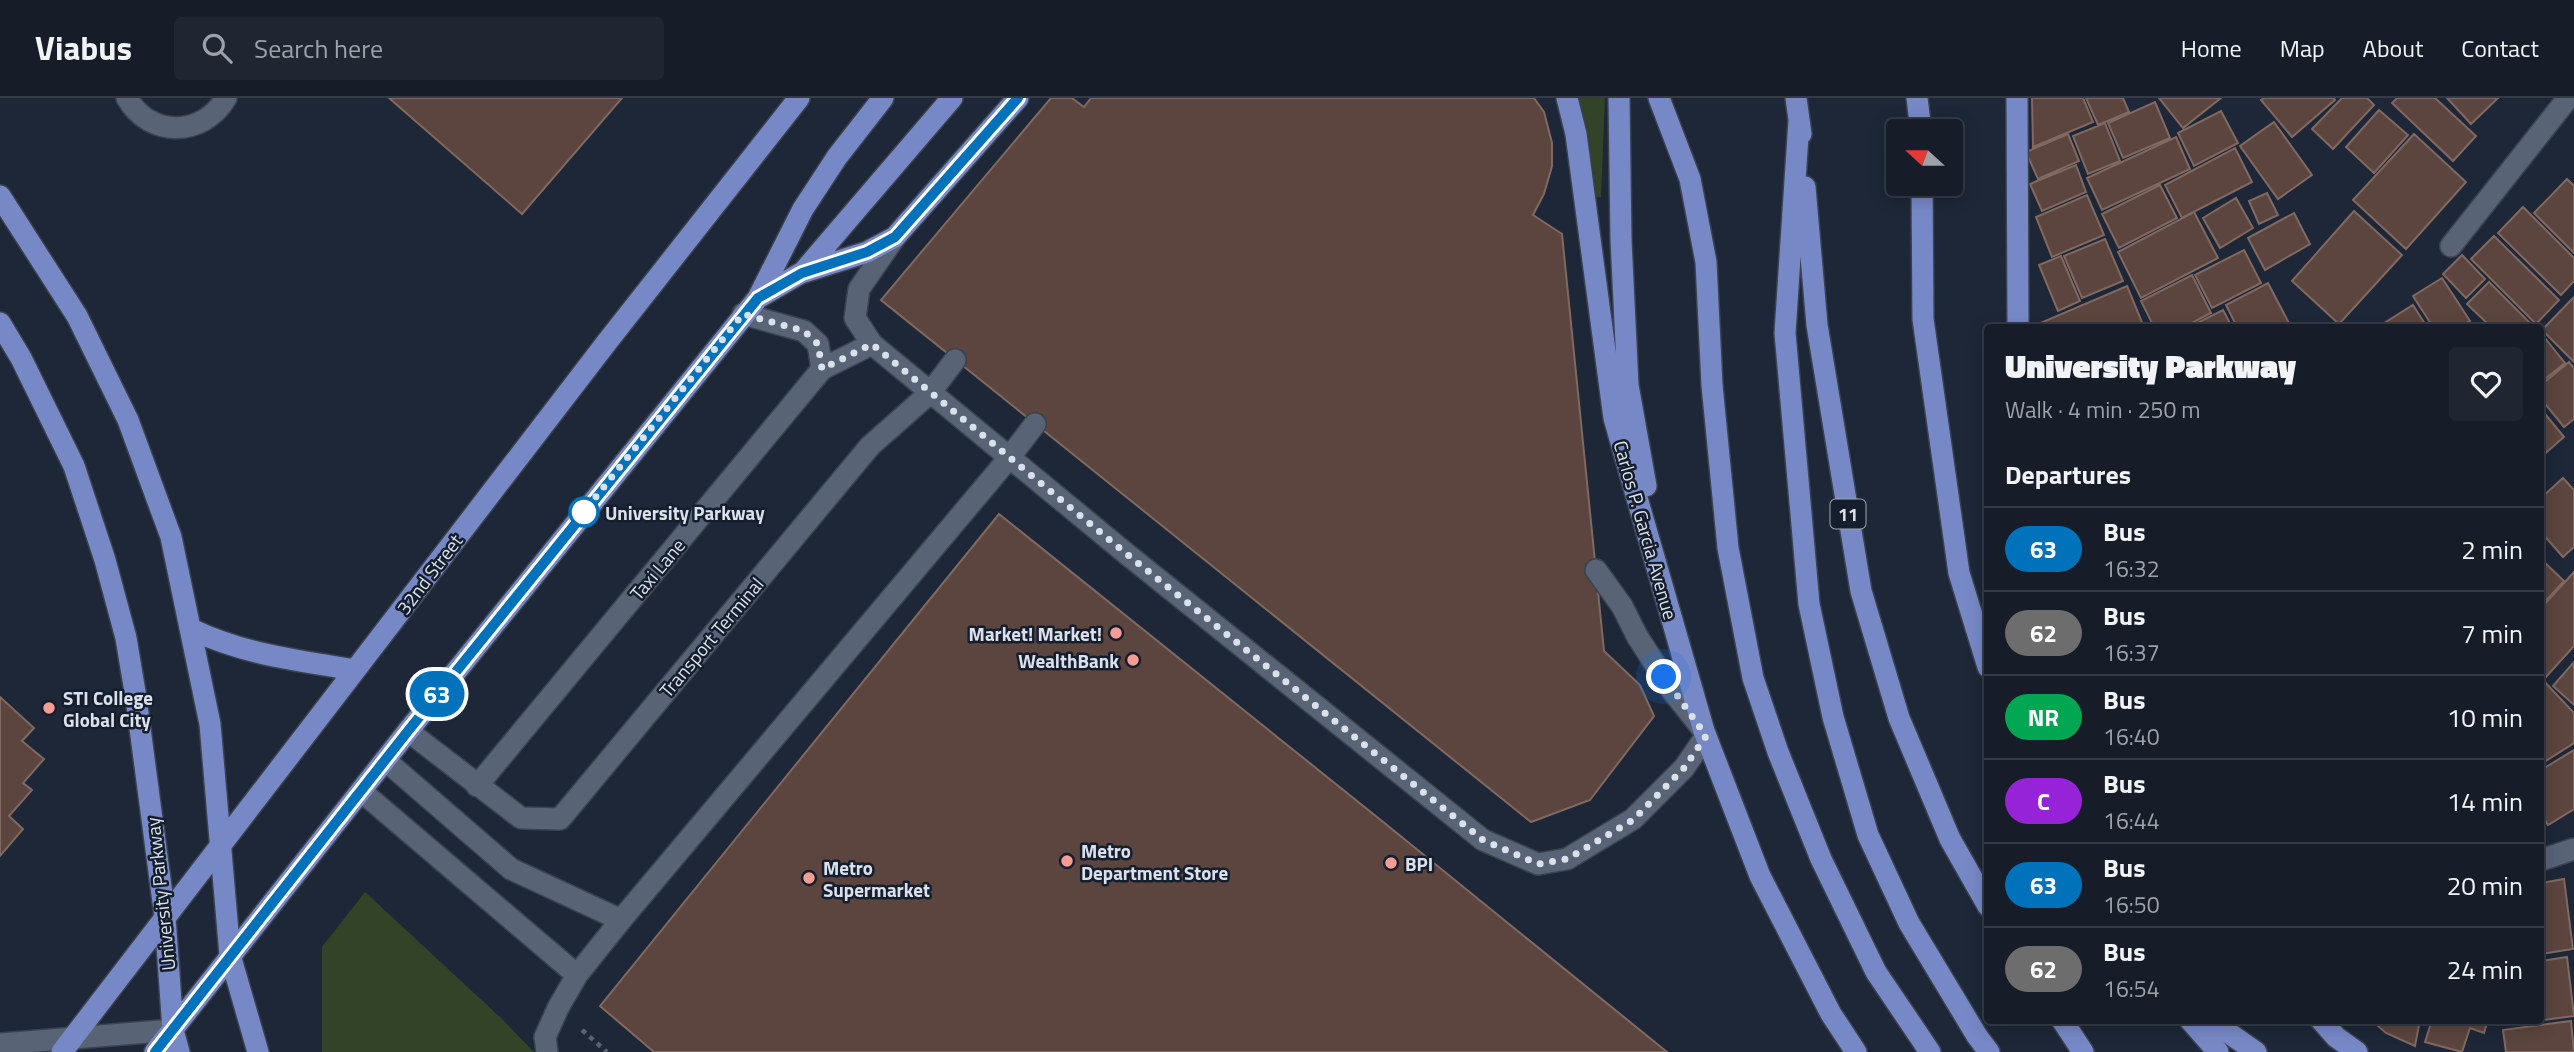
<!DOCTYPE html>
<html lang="en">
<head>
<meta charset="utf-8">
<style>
  :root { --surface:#161d29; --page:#1f2631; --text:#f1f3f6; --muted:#9ea2a8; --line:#353b46 }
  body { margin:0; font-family:"Titillium Web",sans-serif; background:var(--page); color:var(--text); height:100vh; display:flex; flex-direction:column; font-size:26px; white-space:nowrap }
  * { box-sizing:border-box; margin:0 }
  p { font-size:23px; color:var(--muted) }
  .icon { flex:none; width:38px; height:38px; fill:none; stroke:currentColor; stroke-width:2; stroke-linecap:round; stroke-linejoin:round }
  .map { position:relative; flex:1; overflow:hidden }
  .side { position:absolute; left:1984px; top:226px; width:560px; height:700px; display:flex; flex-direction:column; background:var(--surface); border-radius:7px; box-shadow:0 4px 18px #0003,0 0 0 2px var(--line) }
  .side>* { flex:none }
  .badge { padding:0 14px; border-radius:23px; font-size:24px; line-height:46px }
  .needle { width:46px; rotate:291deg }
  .controls { position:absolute; left:1886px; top:21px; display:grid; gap:14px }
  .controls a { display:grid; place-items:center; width:77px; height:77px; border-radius:7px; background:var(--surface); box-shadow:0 4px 18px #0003,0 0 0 2px var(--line); font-size:35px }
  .you { position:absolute; width:35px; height:35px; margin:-18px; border:5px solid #fff; border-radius:50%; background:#1a73e8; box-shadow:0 0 0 10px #1a73e833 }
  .map>.badge { position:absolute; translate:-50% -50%; box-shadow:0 0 0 4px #fff }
  h2 { padding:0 21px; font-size:26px; line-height:63px }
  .round { display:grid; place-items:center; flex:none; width:74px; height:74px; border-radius:7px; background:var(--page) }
  .headline { display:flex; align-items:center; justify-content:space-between; height:119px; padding:0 21px }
  h1 { font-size:33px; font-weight:800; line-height:52px }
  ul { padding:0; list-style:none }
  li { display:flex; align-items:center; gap:21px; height:84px; padding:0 21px; border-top:2px solid var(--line) }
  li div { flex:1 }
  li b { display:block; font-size:26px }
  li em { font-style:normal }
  li .badge { min-width:77px; font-weight:700; text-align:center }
  header { display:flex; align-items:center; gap:42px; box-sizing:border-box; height:98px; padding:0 35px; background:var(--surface); border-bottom:2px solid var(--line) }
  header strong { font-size:33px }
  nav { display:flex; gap:38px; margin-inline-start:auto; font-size:24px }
  .search { width:490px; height:63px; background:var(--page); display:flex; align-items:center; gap:18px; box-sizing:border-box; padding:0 24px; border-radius:7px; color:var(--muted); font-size:26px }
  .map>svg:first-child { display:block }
</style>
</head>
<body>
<header>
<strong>Viabus</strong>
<div class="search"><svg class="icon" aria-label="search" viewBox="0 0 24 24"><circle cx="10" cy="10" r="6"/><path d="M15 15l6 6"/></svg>Search here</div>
<nav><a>Home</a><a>Map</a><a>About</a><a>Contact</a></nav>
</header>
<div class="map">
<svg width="2574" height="954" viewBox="0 0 2574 954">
  <rect width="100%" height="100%" fill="#1d2737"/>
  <!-- green -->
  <path fill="#334328" d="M1568,0H1605L1601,99L1590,100Z
    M365,794L501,920L534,954H322V849Z"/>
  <!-- building -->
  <path fill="#5b453e" stroke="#806961" stroke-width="2" d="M389,0H622L522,116Z
    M1051,0H1072L1084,9L1091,0H1534L1544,14L1552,45V68L1544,96L1533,117L1562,136L1604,553L1640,587L1654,618L1590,702L1531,724L881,202Z
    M2032,0H2083L2093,24L2033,49Z
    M2086,0H2123L2129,14L2098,27Z
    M2159,0H2221L2183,30Z
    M2264,0H2334L2335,2L2292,39L2261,2Z
    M2342,0H2367L2374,7L2333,51L2312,31Z
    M2397,0H2435L2476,38L2453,63L2392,5Z
    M2447,0H2498L2471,26Z
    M2155,4L2170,40L2123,60L2108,25Z
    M2379,12L2408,37L2374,75L2346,49Z
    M2221,13L2238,45L2194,68L2178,35Z
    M2274,24L2312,77L2278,101L2240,48Z
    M2105,25L2120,63L2088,76L2073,38Z
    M2068,36L2079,63L2038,81L2026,54Z
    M2414,36L2466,84L2406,151L2353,102Z
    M2176,39L2190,71L2102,112L2087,80Z
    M2235,50L2252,84L2182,120L2165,87Z
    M2076,67L2086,94L2042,113L2030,86Z
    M2567,81L2574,88V155L2534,115Z
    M2160,87L2177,120L2119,150L2102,116Z
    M2267,95L2278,117L2259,126L2249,103Z
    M2087,97L2104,137L2052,159L2036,119Z
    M2236,100L2253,130L2220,150L2203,120Z
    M2523,109L2574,160V183L2561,197L2498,135Z
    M2354,113L2402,157L2339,226L2292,183Z
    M2194,114L2218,160L2141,200L2118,154Z
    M2294,115L2310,146L2265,172L2248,140Z
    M2494,138L2559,202L2536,226L2471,161Z
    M2105,141L2123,183L2082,200L2064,158Z
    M2244,152L2261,185L2212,210L2195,177Z
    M2462,157L2485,181L2466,200L2443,176Z
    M2061,158L2080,203L2058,213L2039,167Z
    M2192,177L2211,215L2184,229H2154L2141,203Z
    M2442,180L2470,223L2460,229H2433L2413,198Z
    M2489,184L2532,227L2530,229H2491L2467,206Z
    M2268,185L2291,229H2237L2226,207Z
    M2127,188L2144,229H2031Z
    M2574,199V264L2542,232Z
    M2413,207L2427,229H2378Z
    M2223,212L2232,229H2189Z
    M2541,235L2565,265L2541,284Z
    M2569,264L2574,270V321L2564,329L2541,301V287Z
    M2541,311L2564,339L2541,359Z
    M2563,380L2574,392V449L2563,459L2541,434V400Z
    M999,416L1382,723L1667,954H654L600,908Z
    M2541,461L2564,483L2541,508Z
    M2574,474V548L2545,580L2541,576V510Z
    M2574,564V607L2553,588Z
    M2541,580L2574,615V645L2541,666Z
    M0,599L34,630L22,643L44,661L23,685L32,692L9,718L23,731L0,758Z
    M2574,652V711L2548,727L2541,715V672Z
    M2564,781L2573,851L2541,856V785Z
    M2567,859L2574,918L2505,927L2504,922H2541V863Z
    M2371,922H2420L2415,948L2386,935Z
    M2432,922H2488L2484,935L2470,930L2462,954L2425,944Z
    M2571,923L2574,954H2506L2503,932Z"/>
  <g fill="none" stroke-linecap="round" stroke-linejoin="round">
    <defs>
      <path id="minor" d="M127,0C150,40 203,39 226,0
        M895,139L859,191L855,220L872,246L1128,457L1483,742L1538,766L1567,761L1633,721L1684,670L1706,638
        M2451,148L2568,0
        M743,216L804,233L818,246L822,271
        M1596,472L1622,508L1637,538L1673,594L1704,633
        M408,633L521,720L560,721L870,348L930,295L955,262
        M385,662L511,771L621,822
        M477,688L822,271L872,246
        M361,693L577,877
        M2541,762L2574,751
        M0,946L173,932
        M547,954L545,939L558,910L577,877L621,822L1009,360L1035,326"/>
      <path id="major" d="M1567,0L1576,36L1614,320L1704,633L1760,778L1831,916L1856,954
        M1619,0L1621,142L1628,287L1646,388
        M1659,0L1690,81L1706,164L1712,287L1728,450L1753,580L1778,654L1821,761L1876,874L1930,954
        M1796,0L1801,36
        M1917,0L1921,33
        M2017,0L2018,229
        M1799,22L1785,235L1809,506L1833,619L1868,737L1909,825L1977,938L1989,954
        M1922,86L1923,221L1959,475L1988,569
        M1805,89L1817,227L1861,493L1899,620L1950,741L1988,808
        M0,98L77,218L128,322L171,439L210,626L230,857L258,954
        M803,174L952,0
        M758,200L803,111L837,59L883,0
        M0,225L21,260L74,368L105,462L126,540L136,600L165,819L173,932L179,954
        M191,531C245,557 297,562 355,572
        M2062,922L2083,954
        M2190,922L2218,954
        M2210,922L2256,954
        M2321,922L2336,939L2357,954
        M62,954L607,244L799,0
        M155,954L408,633L758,200L801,175L867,154L895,139L1018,0"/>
    </defs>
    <!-- minor casing -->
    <use href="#minor" stroke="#3a424f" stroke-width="24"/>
    <!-- major casing -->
    <use href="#major" stroke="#3a424f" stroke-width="24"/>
    <!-- path -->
    <path stroke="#58616f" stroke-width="4.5" stroke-dasharray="5 5" stroke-linecap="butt" d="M582,932L607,954"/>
    <!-- minor -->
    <use href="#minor" stroke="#586376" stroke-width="21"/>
    <!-- major -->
    <use href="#major" stroke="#7788c6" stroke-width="21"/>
  </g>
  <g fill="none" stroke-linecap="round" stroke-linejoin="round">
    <defs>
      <path id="line" d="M155,954L408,633L758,200L802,175L867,154L895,139L1018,0"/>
    </defs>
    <!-- line casing -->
    <use href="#line" stroke="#fff" stroke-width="16"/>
    <!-- line -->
    <use href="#line" stroke="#0072bc" stroke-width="10"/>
    <!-- walk -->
    <path stroke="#dbe1ec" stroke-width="7" stroke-dasharray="0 12.6" d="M584,414L578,421L743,216L804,233L818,246L822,271L872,246L1128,457L1483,742L1538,766L1567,761L1633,722L1684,670L1706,638L1664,579"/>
  </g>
  <!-- markers -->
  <circle fill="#fff" stroke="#0072bc" stroke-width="3.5" cx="584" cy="414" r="14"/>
  <g fill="#f59c95" stroke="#141e2d" stroke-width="2.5">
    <circle cx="1116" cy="535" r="7"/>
    <circle cx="1133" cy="562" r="7"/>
    <circle cx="49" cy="610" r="7"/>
    <circle cx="1067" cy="763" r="7"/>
    <circle cx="1391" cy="765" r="7"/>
    <circle cx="809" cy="780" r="7"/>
  </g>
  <g text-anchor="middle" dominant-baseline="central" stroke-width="5" stroke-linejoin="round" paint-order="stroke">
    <!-- shield labels -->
    <rect fill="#141e2d" stroke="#9fa6b3" stroke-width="2" x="1830.5" y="401.5" width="35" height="29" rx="5"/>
    <g font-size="18" font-weight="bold" fill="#dbe1ec">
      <text x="1848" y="416">11</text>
    </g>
    <!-- stop labels -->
    <g font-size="19" font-weight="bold" fill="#dbe1ec" stroke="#141e2d" text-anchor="start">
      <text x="605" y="414">University Parkway</text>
    </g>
    <!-- street labels -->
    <g font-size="19" fill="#dbe1ec" stroke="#141e2d">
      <text transform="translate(1646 432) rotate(74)">Carlos P. Garcia Avenue</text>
      <text transform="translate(657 471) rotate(-50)">Taxi Lane</text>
      <text transform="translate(429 476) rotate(-53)">32nd Street</text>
      <text transform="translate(711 539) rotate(-50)">Transport Terminal</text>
      <text transform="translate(160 796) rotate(-96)">University Parkway</text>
    </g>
    <!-- poi labels -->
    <g font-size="19" font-weight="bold" fill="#dbe1ec" stroke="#141e2d" text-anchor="start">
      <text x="1102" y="535" text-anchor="end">Market! Market!</text>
      <text x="1119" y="562" text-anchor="end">WealthBank</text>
      <text x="63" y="599">STI College<tspan x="63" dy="22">Global City</tspan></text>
      <text x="1081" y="752">Metro<tspan x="1081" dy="22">Department Store</tspan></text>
      <text x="1405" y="765">BPI</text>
      <text x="823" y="769">Metro<tspan x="823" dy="22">Supermarket</tspan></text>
    </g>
  </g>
</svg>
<div class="controls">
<a><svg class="needle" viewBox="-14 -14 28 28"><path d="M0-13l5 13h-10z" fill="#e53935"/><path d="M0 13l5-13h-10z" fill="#9ea2a8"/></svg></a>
</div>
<div class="you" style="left:1664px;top:579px"></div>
<b class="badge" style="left:437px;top:596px;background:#0072bc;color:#fff">63</b>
<section class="side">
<div class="headline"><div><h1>University Parkway</h1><p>Walk · 4 min · 250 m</p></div><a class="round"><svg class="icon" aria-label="heart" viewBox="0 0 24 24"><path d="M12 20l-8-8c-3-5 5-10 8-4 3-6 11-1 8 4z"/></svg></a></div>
<h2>Departures</h2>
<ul>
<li><span class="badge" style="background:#0072bc;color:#fff">63</span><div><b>Bus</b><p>16:32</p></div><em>2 min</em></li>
<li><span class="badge" style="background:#6d6d6d;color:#fff">62</span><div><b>Bus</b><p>16:37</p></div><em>7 min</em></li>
<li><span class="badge" style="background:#00a651;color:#fff">NR</span><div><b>Bus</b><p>16:40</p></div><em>10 min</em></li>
<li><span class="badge" style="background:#9623d7;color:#fff">C</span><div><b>Bus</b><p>16:44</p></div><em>14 min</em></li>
<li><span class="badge" style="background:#0072bc;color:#fff">63</span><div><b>Bus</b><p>16:50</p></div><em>20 min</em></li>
<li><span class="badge" style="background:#6d6d6d;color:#fff">62</span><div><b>Bus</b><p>16:54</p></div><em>24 min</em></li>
</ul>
</section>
</div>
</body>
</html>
